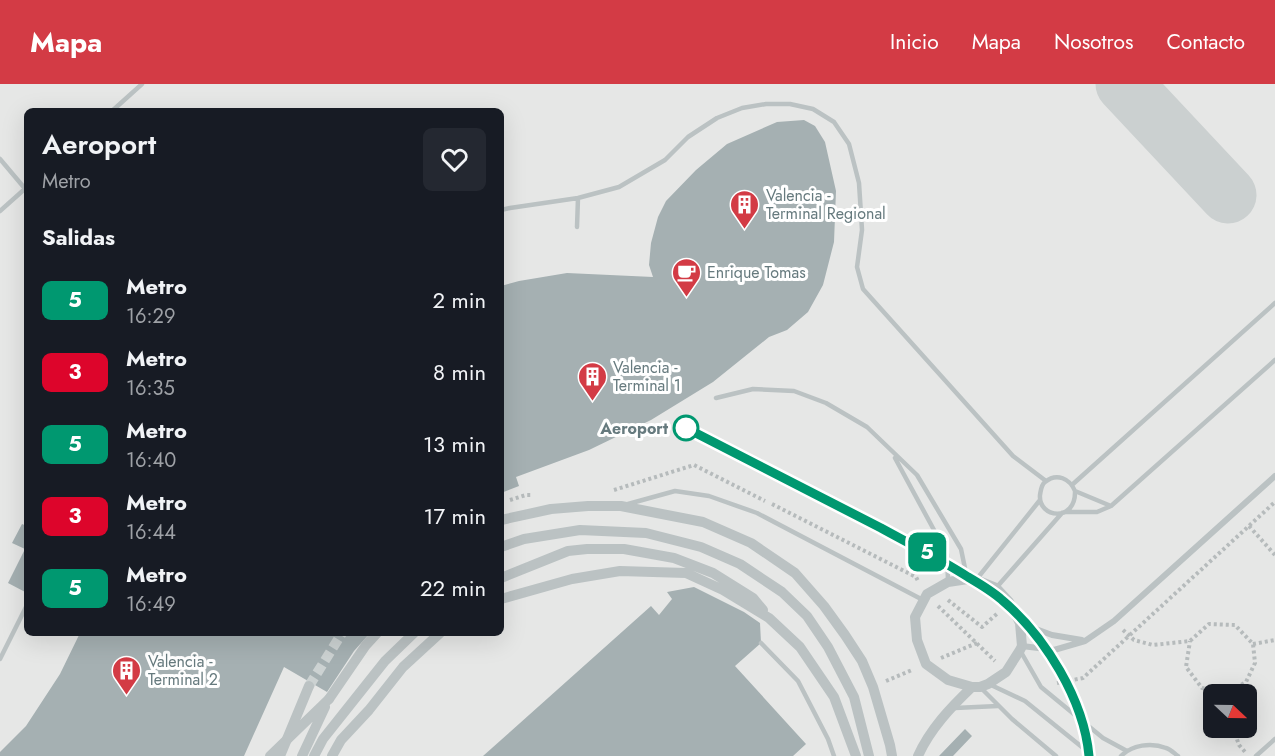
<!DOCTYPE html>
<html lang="es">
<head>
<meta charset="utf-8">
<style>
  :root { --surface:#171b24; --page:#242831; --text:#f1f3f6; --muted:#9ea1a6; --accent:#d33b45 }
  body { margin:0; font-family:Jost,sans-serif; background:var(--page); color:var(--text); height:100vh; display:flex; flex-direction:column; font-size:22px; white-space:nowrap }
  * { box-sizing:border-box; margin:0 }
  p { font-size:20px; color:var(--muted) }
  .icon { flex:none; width:33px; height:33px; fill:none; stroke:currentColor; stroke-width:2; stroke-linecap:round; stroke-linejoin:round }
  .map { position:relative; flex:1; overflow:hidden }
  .drawer { position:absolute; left:24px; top:24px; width:480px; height:528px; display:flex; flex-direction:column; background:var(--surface); border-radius:9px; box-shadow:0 6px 24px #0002 }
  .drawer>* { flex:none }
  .badge { padding:0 12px; border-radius:9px; font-size:21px; line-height:39px }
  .needle { width:39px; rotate:112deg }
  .fabs { position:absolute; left:1203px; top:600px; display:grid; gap:12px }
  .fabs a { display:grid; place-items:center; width:54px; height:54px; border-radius:9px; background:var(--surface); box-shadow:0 6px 24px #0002; font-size:30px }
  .map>.badge { position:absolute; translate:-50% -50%; box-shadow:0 0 0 3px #fff }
  h2 { padding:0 18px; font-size:22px; line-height:54px }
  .round { display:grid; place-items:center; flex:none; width:63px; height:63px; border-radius:9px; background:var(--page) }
  .headline { display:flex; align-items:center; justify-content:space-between; height:102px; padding:0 18px }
  h1 { font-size:28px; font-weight:600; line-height:45px }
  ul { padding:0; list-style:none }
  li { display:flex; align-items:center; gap:18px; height:72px; padding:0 18px }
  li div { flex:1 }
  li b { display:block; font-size:22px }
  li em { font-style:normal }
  li .badge { min-width:66px; font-weight:700; text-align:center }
  header { display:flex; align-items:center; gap:36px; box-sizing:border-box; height:84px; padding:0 30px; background:var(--accent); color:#fff }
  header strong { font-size:28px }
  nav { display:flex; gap:33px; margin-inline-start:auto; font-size:21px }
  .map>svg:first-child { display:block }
</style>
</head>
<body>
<header>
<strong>Mapa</strong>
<nav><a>Inicio</a><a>Mapa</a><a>Nosotros</a><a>Contacto</a></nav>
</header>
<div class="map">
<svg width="1275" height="672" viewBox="0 0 1275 672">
  <rect width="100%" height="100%" fill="#f8f7f6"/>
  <!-- built -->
  <path fill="#e6e7e6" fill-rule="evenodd" d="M0,0H1275V672H0ZM27,27H501V549H27ZM1214,610H1246V644H1214Z"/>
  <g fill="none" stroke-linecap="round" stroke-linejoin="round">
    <!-- taxiway -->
    <path stroke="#cbd0d0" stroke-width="57" d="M1124,0L1228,111"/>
  </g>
  <!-- building -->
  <path fill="#a5b0b2" d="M804,36L815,42L825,58L836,107L834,158L823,201L808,228L787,246L769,253L713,298L651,336L589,366L516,393L519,402L501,409V202L519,197L567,189L653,193L649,181L651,159L658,133L666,117L696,86L727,60L777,38Z
    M22,440L27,442V509L8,499L25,465L12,459Z
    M694,503L744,528L760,539L761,559L735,582L806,660L793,672H483L651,522L659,531L672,515L667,508Z
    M80,549H370L354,567L327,608L284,583L244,672H0V668L26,642L60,590Z
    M965,645L972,652L953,672H939Z"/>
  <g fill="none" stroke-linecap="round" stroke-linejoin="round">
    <!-- tertiary-tunnel -->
    <path stroke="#ccd2d2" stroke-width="10" stroke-dasharray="10 5" stroke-linecap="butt" d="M309,602L342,549"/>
    <!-- path -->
    <path stroke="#b6bbbc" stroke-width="4" stroke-dasharray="3 3" stroke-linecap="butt" d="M614,406L694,381L765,417
      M510,416L526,411H532
      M772,420L916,493L918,497
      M1249,442L1275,471
      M948,516L982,543L998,529
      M938,522L995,577
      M1123,546L1134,556L1153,561L1190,557L1209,540L1235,541L1253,560L1255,579L1246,598L1229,608L1202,604L1186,583L1190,557
      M1253,560L1275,556
      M941,574L977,559
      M886,597L912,586
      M1057,599L1083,594L1275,418
      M1233,644L1239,661L1246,669"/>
    <!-- service -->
    <path stroke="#bbc2c3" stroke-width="4.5" d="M112,27L142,0
      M0,75L27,107
      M501,126L510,124L578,114L619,103L665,76L688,53L717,34L742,24L766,20H790L813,25L834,38L849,60L859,99L862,146L857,183L863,205L1013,372L1046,397
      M0,127L27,103
      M577,143L578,114
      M716,314L753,305L794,307L826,319L867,343L917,391L961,465L967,494
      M895,374L947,470L948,496
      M1073,400L1275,219
      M1075,407C1076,439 1038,434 1040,411C1041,406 1041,401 1045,398C1057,388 1070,395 1075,407L1111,422
      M628,420L675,407L709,412L757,429L923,516
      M1065,428H1097L1111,422L1275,276
      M976,496L1040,416
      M996,504L1062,429
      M761,559L798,597L828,655L834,672
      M1021,568L1041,603L1103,654L1127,667
      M0,575L27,521
      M991,601L1025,617L1093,672
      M982,605L1012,635L1056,672
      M955,624L998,622
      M1121,672C1132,661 1151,658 1166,664C1170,665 1174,669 1178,672
      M1256,672L1275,655"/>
    <!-- minor -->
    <path stroke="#bbc2c3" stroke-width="6" d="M1020,539L1052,551L1082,556
      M1022,562L1054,566L1085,557L1114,537L1275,392"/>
    <!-- tertiary -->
    <path stroke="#bbc2c3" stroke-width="10" d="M501,436L551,425L588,422H621L703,438L751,459L795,489L824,522L845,551L862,577L873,603L890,661L892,672
      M501,463L524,455L580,446L646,449L701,463L740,480L782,508L807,532L828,563L854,613L869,672
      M501,494L568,467L587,465H624L674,474L713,489L753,514L763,526
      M968,495L976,496L996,504L1009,518L1020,539L1022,562L1020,566L1006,588L988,600L980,603H972L948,596L926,580L917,556L915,533L927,510L948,498Z
      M501,515L572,495L620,487L686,489L723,506L769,534L800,563L834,613L856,672
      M329,615L366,561L377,549
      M280,672L309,602
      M314,672L323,655L385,577L414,549
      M332,672L341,656L369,626L403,583L440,549
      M918,672C930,645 951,623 972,603"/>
    <!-- tertiary-bridge -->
    <path stroke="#bbc2c3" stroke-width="10" d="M270,672L329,615
      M302,672L325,623"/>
  </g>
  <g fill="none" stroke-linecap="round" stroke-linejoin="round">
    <defs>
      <path id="line" d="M686,344C751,377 816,410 881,444C910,460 940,475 968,493C980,500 992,507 1002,516C1045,552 1084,616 1089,672"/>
    </defs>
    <!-- line casing -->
    <use href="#line" stroke="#fff" stroke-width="14"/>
    <!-- line -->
    <use href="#line" stroke="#009870" stroke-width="9"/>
  </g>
  <!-- icons -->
  <defs>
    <symbol id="building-pin" viewBox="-11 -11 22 30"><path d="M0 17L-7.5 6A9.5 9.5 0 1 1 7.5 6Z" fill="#d33b45" stroke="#fff"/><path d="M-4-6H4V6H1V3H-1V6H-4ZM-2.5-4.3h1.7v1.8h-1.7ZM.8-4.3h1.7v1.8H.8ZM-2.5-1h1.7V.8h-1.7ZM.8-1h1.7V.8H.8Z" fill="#fff"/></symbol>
    <symbol id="cafe-pin" viewBox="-11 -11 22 30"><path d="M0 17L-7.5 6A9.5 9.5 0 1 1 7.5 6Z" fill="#d33b45" stroke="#fff"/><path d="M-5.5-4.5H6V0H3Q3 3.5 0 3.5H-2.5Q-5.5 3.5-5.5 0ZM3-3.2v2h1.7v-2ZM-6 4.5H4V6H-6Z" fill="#fff"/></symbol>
  </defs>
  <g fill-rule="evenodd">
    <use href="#building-pin" x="728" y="104" width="33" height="45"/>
    <use href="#cafe-pin" x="670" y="172" width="33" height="45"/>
    <use href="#building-pin" x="576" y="276" width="33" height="45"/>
    <use href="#building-pin" x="110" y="570" width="33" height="45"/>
  </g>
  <!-- markers -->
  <circle fill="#fff" stroke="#009870" stroke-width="3" cx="686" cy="344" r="12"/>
  <g text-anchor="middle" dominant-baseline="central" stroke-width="6" stroke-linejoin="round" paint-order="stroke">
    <!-- poi labels -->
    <g font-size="16" fill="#667a7e" stroke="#fff" text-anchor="start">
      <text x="766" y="111">Valencia -<tspan x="766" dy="18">Terminal Regional</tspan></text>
      <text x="707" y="188">Enrique Tomas</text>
      <text x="613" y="283">Valencia -<tspan x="613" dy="18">Terminal 1</tspan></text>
      <text x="148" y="577">Valencia -<tspan x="148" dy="18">Terminal 2</tspan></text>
    </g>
    <!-- stop labels -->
    <g font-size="16" font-weight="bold" fill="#667a7e" stroke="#fff" text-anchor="end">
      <text x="668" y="344">Aeroport</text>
    </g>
  </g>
</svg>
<div class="fabs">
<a><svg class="needle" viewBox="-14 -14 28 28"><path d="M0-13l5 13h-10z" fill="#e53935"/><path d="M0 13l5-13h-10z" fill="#9ea1a6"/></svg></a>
</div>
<b class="badge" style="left:927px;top:468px;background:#009870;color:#fff">5</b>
<section class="drawer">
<div class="headline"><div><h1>Aeroport</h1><p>Metro</p></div><a class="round"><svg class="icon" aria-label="heart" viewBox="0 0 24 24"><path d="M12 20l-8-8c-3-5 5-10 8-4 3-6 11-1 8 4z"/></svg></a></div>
<h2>Salidas</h2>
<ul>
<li><span class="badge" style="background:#009870;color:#fff">5</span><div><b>Metro</b><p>16:29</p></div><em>2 min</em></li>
<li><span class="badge" style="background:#dd052b;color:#fff">3</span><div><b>Metro</b><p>16:35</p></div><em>8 min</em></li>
<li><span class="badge" style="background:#009870;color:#fff">5</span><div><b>Metro</b><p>16:40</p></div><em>13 min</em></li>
<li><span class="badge" style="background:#dd052b;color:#fff">3</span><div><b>Metro</b><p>16:44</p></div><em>17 min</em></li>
<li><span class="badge" style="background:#009870;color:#fff">5</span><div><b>Metro</b><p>16:49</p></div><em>22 min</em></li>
</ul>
</section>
</div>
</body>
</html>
